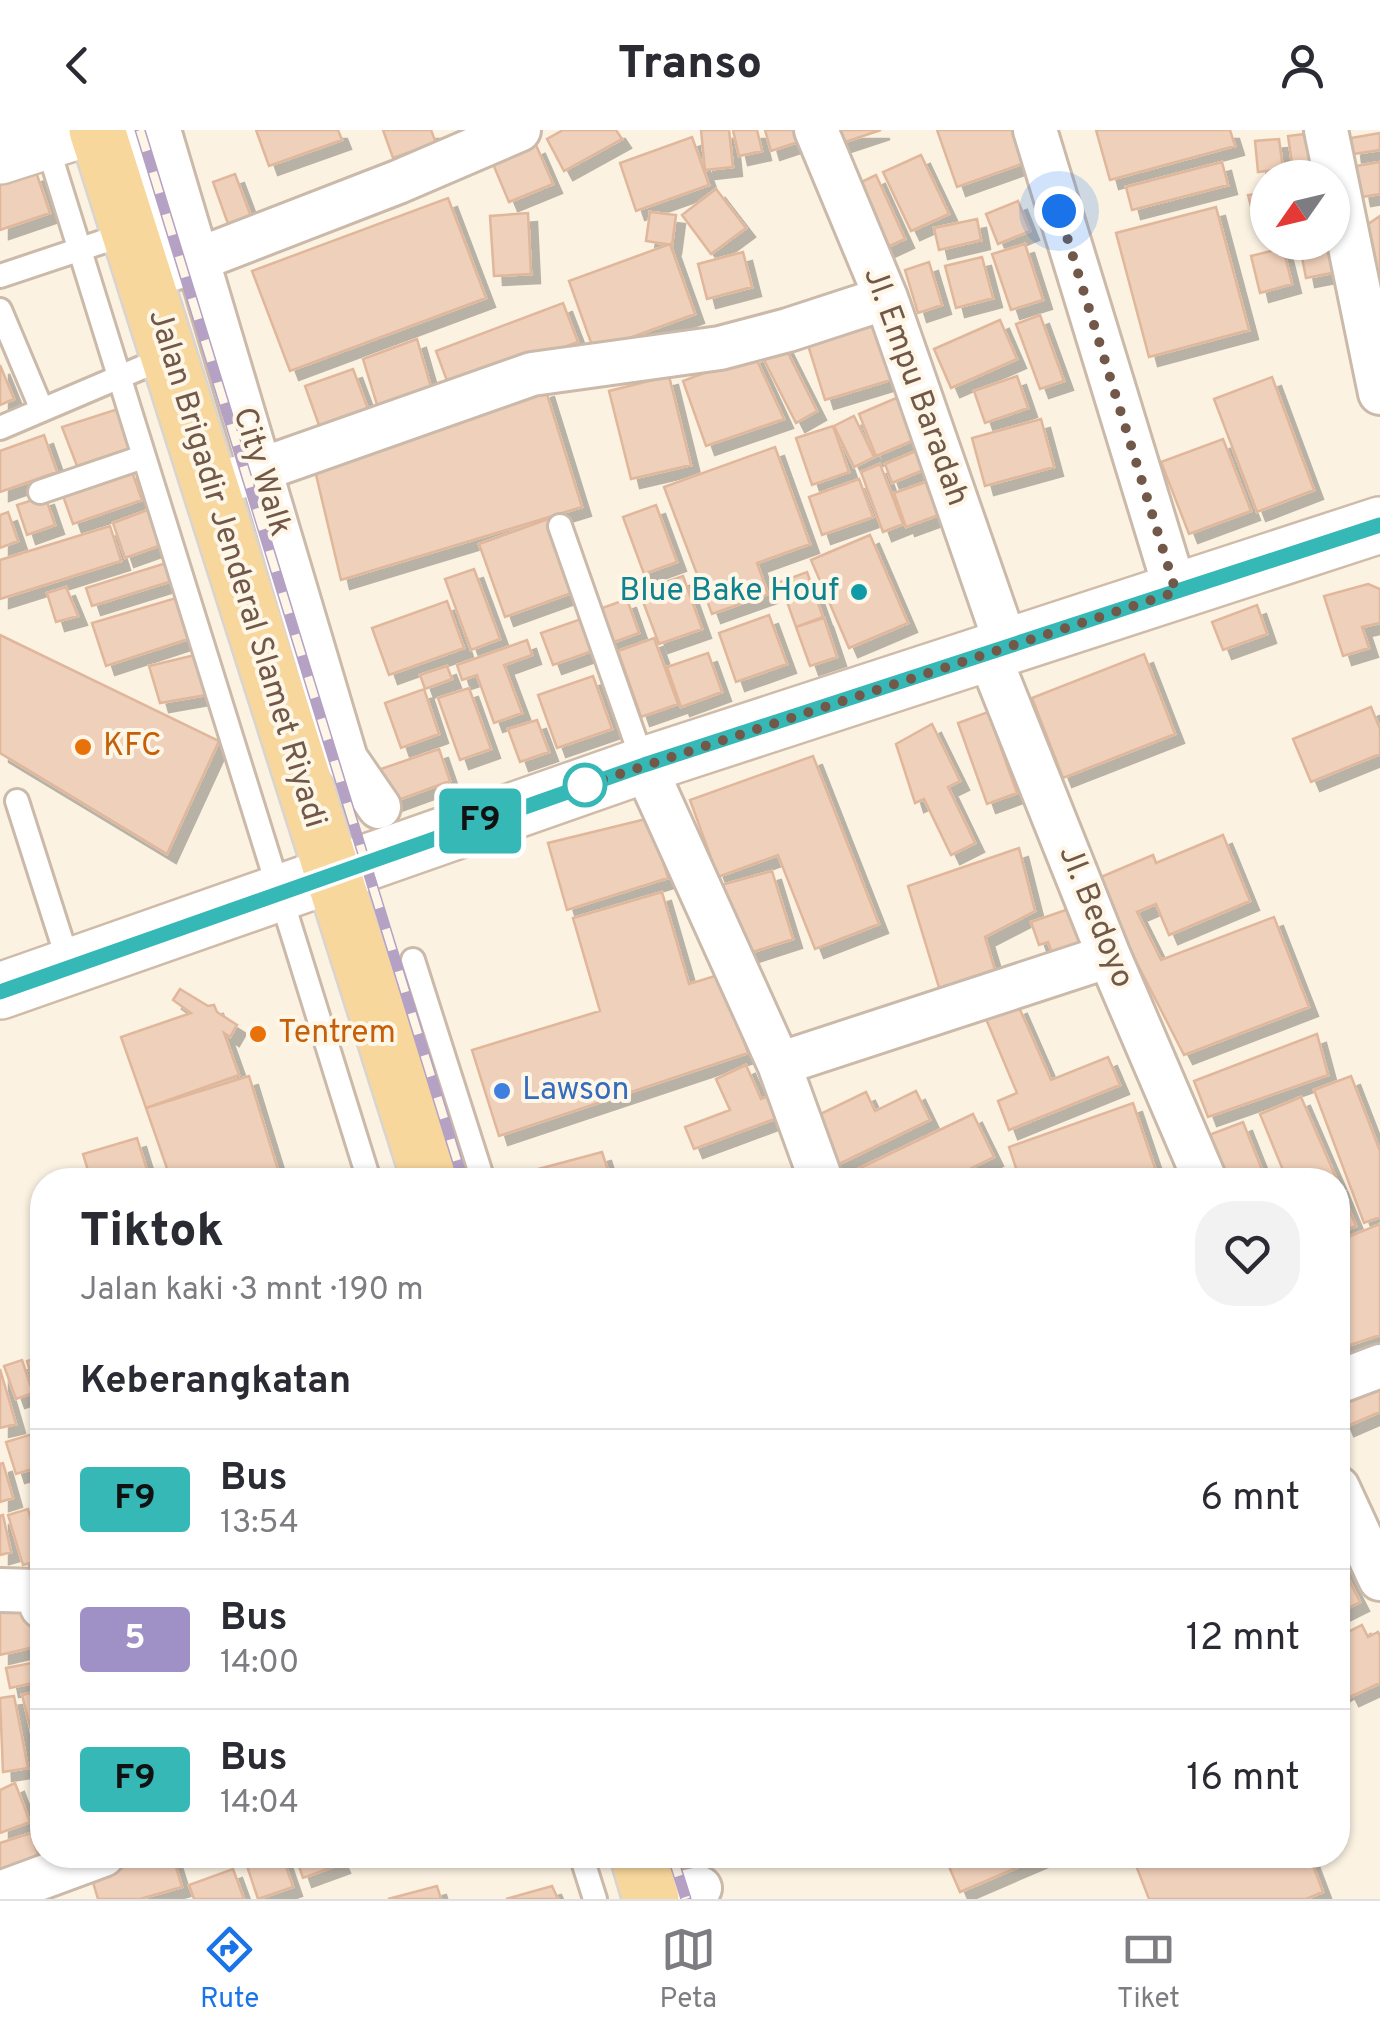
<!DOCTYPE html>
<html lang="id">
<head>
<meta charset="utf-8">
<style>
  :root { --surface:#fff; --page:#f2f2f3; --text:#2b2b33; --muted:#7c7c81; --line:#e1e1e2; --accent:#1a73e8 }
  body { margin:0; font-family:Overpass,sans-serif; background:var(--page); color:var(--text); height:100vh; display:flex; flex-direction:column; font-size:38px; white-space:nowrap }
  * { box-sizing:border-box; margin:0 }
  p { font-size:32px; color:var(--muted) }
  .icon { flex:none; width:55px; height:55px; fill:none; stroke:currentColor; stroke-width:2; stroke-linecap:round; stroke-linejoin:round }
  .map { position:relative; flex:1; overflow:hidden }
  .panel { position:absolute; left:30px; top:1038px; width:1320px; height:700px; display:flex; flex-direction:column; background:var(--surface); border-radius:40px; box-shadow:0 2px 8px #0004 }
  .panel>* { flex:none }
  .badge { padding:0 20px; border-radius:8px; font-size:35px; line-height:65px }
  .needle { width:65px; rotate:236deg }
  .buttons { position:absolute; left:1250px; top:30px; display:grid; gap:20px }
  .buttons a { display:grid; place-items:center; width:100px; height:100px; border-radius:50%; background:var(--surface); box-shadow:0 2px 8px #0004; font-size:50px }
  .you { position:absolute; width:50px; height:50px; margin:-25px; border:8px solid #fff; border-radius:50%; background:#1a73e8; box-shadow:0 0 0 15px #1a73e833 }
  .map>.badge { position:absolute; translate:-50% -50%; box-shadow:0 0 0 5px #fff }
  h2 { padding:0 50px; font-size:38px; line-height:90px }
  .round { display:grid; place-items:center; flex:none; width:105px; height:105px; border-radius:40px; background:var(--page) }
  .head { display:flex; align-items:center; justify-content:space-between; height:170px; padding:0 50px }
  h1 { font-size:48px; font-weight:800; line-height:75px }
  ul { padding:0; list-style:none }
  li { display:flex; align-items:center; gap:30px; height:140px; padding:0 50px; border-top:2px solid var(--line) }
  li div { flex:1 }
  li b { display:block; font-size:38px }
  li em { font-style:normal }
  li .badge { min-width:110px; font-weight:700; text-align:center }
  header { display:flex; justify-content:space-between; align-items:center; height:130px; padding:0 50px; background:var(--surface); font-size:45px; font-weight:800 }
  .menu { display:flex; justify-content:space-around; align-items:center; height:140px; border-top:2px solid var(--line); background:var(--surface); font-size:28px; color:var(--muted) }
  .menu a { display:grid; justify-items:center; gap:5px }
  .menu .on { color:var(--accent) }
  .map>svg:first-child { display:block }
</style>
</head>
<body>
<header><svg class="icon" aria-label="back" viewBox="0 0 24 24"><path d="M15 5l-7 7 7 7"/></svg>Transo<svg class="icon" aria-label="person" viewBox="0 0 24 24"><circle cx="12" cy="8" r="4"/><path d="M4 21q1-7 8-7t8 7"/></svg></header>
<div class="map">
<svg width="1380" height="1769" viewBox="0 0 1380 1769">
  <defs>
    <filter id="shadow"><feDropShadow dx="9" dy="9" stdDeviation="0" flood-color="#0004"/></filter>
  </defs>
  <rect width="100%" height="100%" fill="#fbf2e2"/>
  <!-- building -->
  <path fill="#efd0ba" stroke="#e1b79b" stroke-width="2.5" filter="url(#shadow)" d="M256,0H338L342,10L269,36Z
    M383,0H431L436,13L393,28Z
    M563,0H616L622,9L564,41L547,9Z
    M701,0H729L733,37L705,40Z
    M733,0H757L762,21L739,26Z
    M765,0H801L804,10L771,21Z
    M834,0H881L839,14Z
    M937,0H1016L1027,32L957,57Z
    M1096,0H1230L1235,16L1110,50Z
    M1321,2L1326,43L1294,47L1288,6Z
    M1380,3V20L1353,24L1351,8Z
    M692,7L709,55L636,81L620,33Z
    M1279,9L1283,39L1258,42L1255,11Z
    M536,15L553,54L509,72L493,34Z
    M921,25L949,84L911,101L883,42Z
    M1222,32L1228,55L1132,80L1126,57Z
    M1380,32V64L1362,67L1356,36Z
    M36,42L50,83L0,100V53Z
    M235,44L255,97L232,105L213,52Z
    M876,45L905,109L883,119L853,56Z
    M716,59L746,98L711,124L682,85Z
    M1268,63V93L1256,95L1248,65Z
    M448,68L486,168L290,241L252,141Z
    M1018,71L1030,101L998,114L986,84Z
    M1216,77L1249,200L1149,227L1116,103Z
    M650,82L676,85L672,115L646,111Z
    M528,83L531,144L494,146L490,86Z
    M1380,86V162L1356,102Z
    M977,89L981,110L939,120L934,98Z
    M1299,112H1332L1347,140L1306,148Z
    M670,114L695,184L594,221L569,151Z
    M1025,114L1043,170L1011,180L992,124Z
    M1283,118L1292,154L1260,163L1251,126Z
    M743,122L752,157L707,169L698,134Z
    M982,127L993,168L956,178L945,136Z
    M929,132L942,175L918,183L905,140Z
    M563,173L578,212L450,259L436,221Z
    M870,182L891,250L825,270L804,202Z
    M1040,185L1064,251L1040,259L1016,194Z
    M1000,190L1017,229L951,258L934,219Z
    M417,209L435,271L379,281L363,229Z
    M783,213L817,281L796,293L761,224Z
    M754,224L784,289L706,316L683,251Z
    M0,235L14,269L0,275Z
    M353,239L374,295L325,312L305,256Z
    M669,246L691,335L631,349L609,261Z
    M1017,246L1028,278L985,293L974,261Z
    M1272,247L1314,360L1257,382L1214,269Z
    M545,258L582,377L341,450L313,332Z
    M908,263L926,305L876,326L859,284Z
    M121,278L134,317L77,336L62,297Z
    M854,286L874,327L854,337L834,296Z
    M1041,289L1054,337L985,356L972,308Z
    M833,296L849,342L812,355L796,308Z
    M44,305L57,342L0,362V321Z
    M1223,309L1251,381L1189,404L1161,332Z
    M933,314L940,333L892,353L885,334Z
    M775,317L810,414L757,433L768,464L712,484L664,357Z
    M880,334L903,394L883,402L861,342Z
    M131,339L142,370L73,394L62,363Z
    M946,345L958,378L906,397L894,363Z
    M859,349L873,387L822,405L809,367Z
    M45,366L55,395L27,405L17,375Z
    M656,375L677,432L644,444L623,387Z
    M150,379L164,414L125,428L113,393Z
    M8,382L18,411L0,418V385Z
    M551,388L577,461L505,487L479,414Z
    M110,396L121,431L0,469V430Z
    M870,405L908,493L849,518L811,430Z
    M166,433L172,451L92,476L86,458Z
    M474,439L500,509L471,520L445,449Z
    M807,442L823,487L796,497L780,452Z
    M683,446L702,499L659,514L639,461Z
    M1368,454L1380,459V493L1362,497L1369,518L1343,526L1324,466Z
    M66,457L78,486L56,492L47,463Z
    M176,468L188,509L106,536L92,493Z
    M627,469L639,503L606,515L594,481Z
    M447,471L464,518L389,545L372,498Z
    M1257,475L1267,504L1223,520L1212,492Z
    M769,485L787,534L736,552L719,503Z
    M584,488L595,520L553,535L541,503Z
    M824,488L837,527L810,536L796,497Z
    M0,505L219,611L167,724L0,623Z
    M654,508L678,574L641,587L618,521Z
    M527,510L532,525L504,535L522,583L494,593L477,545L462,550L457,535Z
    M708,523L722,562L681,577L667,537Z
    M1144,524L1175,604L1063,648L1032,568Z
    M195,525L206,565L160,573L149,536Z
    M447,536L452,549L425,559L420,545Z
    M593,546L612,599L557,618L538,565Z
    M469,558L491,619L460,630L438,568Z
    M424,559L439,604L401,618L385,573Z
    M1371,577L1380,599V624L1311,652L1293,609Z
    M988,582L1017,663L987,674L958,593Z
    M537,590L549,622L520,632L508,599Z
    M932,594L960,651L948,657L975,713L951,725L924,669L915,673L896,614Z
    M439,619L450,651L390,673L378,640Z
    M813,626L879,794L815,819L778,725L718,747L690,670Z
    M650,688L668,748L567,780L548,713Z
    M1223,705L1250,771L1169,805L1156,774L1137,782L1161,830L1274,787L1309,877L1184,925L1096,753L1102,750L1101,747L1153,725L1156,733Z
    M1019,718L1035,781L985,807L997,847L941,864L908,756Z
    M772,741L793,809L734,828L714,757Z
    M662,762L689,854L728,842L736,886L748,923L499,1006L472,920L600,881L573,788Z
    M1077,776L1095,823L1057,836L1048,812L1039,815L1031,792Z
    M180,859L208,876L214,875L217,882L237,895L230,907L224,903L239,945L146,978L121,907L191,883L173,870Z
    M1018,875L1051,950L1108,927L1120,955L1009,1000L998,971L1017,963L986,889Z
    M1317,904L1328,945L1208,987L1194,951Z
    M746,935L761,969L771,965L780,987L694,1019L685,997L730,980L716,949Z
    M249,946L281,1050H171L146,978Z
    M1351,946L1380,1021V1087L1364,1093L1314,960Z
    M916,961L930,990L837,1035L814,987L866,962L875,981Z
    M1301,967L1337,1050H1287L1260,984Z
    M1133,973L1159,1050H1020L1009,1017Z
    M973,984L994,1027L947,1050H835Z
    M1243,992L1266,1050H1227L1209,1005Z
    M137,1008L150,1050H91L83,1024Z
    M602,1022L611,1050H517L516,1045Z
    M1338,1052L1356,1096L1338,1103Z
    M1380,1094V1205L1338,1219V1111Z
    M40,1227L42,1236L41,1277L27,1231Z
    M22,1230L33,1263L16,1269L4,1236Z
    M0,1239L16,1294L0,1298Z
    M1380,1242V1282L1345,1297L1338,1280V1261Z
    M36,1303L42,1322V1336L16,1344L6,1312Z
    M3,1333L13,1368L0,1372V1334Z
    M28,1379L42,1430L23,1435L8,1385Z
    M3,1385L11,1422L0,1425V1386Z
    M1338,1429L1360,1472L1338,1483Z
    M28,1474L38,1516L0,1525V1481Z
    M1362,1495L1368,1507L1378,1502L1380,1506V1553L1350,1567L1346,1559L1338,1564V1507Z
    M42,1531V1551L10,1558L6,1538Z
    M42,1560V1601L32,1604L22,1565Z
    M14,1566L28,1638L3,1642L0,1568Z
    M42,1617V1676L33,1619Z
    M15,1653L30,1692L0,1703V1660Z
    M31,1703L39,1727L0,1740V1713Z
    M148,1725H172L182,1757L140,1769H98L90,1742Z
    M249,1725H282L293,1757L258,1769L244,1727Z
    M295,1725H337L341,1734L303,1748Z
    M944,1725H1046L960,1762Z
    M1132,1725H1309L1323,1762L1306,1769H1149Z
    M233,1739L244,1769H194L189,1755Z
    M437,1756L441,1769H388Z
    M552,1756L558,1769H506Z"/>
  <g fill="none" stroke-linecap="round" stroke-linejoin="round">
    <defs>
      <path id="lane" d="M128,0L164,121
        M45,8L369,1050
        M0,146L129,103
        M0,180L42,280
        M0,298L169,226
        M40,362L143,327
        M560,396L644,635
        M17,671L70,837
        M413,830L483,1050
        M581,1725L595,1769"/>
      <path id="street" d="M159,0L346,629L379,677
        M816,0L886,168L1007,517
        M1035,0L1176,462
        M1326,0L1380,263
        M173,139L398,52L519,0
        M234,349L532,244L720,218L788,200L886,168
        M988,523L1109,826L1205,1050
        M644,635L779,934L821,1050
        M779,934L1109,826
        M1338,1252L1380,1236
        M1338,1358L1380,1449
        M0,1460L35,1461L42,1477
        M0,1763L103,1725
        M653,1769L700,1758"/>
      <path id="secondary" d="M0,26L81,0
        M0,861L644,635L1380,395"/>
      <path id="primary" d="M97,0L430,1050
        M638,1725L651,1769"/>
    </defs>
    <!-- lane casing -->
    <use href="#lane" stroke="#cbb9a9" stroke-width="28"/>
    <!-- street casing -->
    <use href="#street" stroke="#cbb9a9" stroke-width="48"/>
    <!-- secondary casing -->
    <use href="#secondary" stroke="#d0bba9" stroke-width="60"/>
    <!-- primary casing -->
    <use href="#primary" stroke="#dad4d0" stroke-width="60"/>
    <!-- lane -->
    <use href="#lane" stroke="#fff" stroke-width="22"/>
    <!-- street -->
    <use href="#street" stroke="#fff" stroke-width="42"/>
    <!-- secondary -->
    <use href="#secondary" stroke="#fff" stroke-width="55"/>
    <!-- primary -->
    <use href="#primary" stroke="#f8d79c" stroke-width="55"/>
    <defs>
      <path id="rail" d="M140,0L463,1050
        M672,1725L686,1769"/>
    </defs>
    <!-- rail casing -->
    <use href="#rail" stroke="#b4a1c3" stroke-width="11"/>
    <!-- rail -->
    <use href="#rail" stroke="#fef6e7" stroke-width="8" stroke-dasharray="22" stroke-linecap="butt"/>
  </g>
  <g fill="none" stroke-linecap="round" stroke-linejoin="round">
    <defs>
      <path id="line" d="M0,862L644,635L1380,395"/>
    </defs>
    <!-- line casing -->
    <use href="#line" stroke="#fff" stroke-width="22"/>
    <!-- line -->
    <use href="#line" stroke="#35b8b6" stroke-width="15"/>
    <!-- walk -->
    <path stroke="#715849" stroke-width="10" stroke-dasharray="0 18" d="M585,655L577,658L1176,462L1059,81"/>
  </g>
  <!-- markers -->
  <circle fill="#0f9aa8" stroke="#fef6e7" stroke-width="4" cx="859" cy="462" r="10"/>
  <g fill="#e8710a" stroke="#fef6e7" stroke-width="4">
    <circle cx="83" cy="617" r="10"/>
    <circle cx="258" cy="904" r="10"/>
  </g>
  <circle fill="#fff" stroke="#35b8b6" stroke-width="5" cx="585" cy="655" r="20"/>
  <circle fill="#3f7fe0" stroke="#fef6e7" stroke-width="4" cx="502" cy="961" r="10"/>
  <g text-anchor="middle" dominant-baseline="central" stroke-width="8" stroke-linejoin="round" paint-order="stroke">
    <!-- street labels -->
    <g font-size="32" fill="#715849" stroke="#fef6e7">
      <text transform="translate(915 257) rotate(70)">Jl. Empu Baradah</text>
      <text transform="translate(261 342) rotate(73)">City Walk</text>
      <text transform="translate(236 439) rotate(73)">Jalan Brigadir Jenderal Slamet Riyadi</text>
      <text transform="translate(1095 787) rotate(68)">Jl. Bedoyo</text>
    </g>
    <!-- culture labels -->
    <g font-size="32" fill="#0d838f" stroke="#fef6e7" text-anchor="end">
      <text x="839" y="462">Blue Bake Houf</text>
    </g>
    <!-- food labels -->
    <g font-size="32" fill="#c56008" stroke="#fef6e7" text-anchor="start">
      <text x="103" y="617">KFC</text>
      <text x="278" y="904">Tentrem</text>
    </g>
    <!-- shop labels -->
    <g font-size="32" fill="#366cbe" stroke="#fef6e7" text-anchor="start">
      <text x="522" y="961">Lawson</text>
    </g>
  </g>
</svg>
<div class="buttons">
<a><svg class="needle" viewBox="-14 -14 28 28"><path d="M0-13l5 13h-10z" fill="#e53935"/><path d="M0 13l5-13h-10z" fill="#7c7c81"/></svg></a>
</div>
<div class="you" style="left:1059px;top:81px"></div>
<b class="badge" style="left:480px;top:691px;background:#35b8b6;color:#111">F9</b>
<section class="panel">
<div class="head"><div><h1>Tiktok</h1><p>Jalan kaki · 3 mnt · 190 m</p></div><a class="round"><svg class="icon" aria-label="heart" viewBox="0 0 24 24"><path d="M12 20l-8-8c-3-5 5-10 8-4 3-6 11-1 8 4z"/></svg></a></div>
<h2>Keberangkatan</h2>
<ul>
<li><span class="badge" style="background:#35b8b6;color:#111">F9</span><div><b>Bus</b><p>13:54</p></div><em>6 mnt</em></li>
<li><span class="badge" style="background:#9f91c5;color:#fff">5</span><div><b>Bus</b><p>14:00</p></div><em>12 mnt</em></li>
<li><span class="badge" style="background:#35b8b6;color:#111">F9</span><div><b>Bus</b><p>14:04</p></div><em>16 mnt</em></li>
</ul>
</section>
</div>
<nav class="menu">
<a class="on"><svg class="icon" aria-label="directions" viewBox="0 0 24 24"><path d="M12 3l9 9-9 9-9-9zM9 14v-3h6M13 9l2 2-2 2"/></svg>Rute</a>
<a><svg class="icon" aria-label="map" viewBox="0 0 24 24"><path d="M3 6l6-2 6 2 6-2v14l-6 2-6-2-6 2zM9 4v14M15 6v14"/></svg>Peta</a>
<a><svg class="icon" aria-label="tickets" viewBox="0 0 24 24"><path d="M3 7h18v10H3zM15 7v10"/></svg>Tiket</a>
</nav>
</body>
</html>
